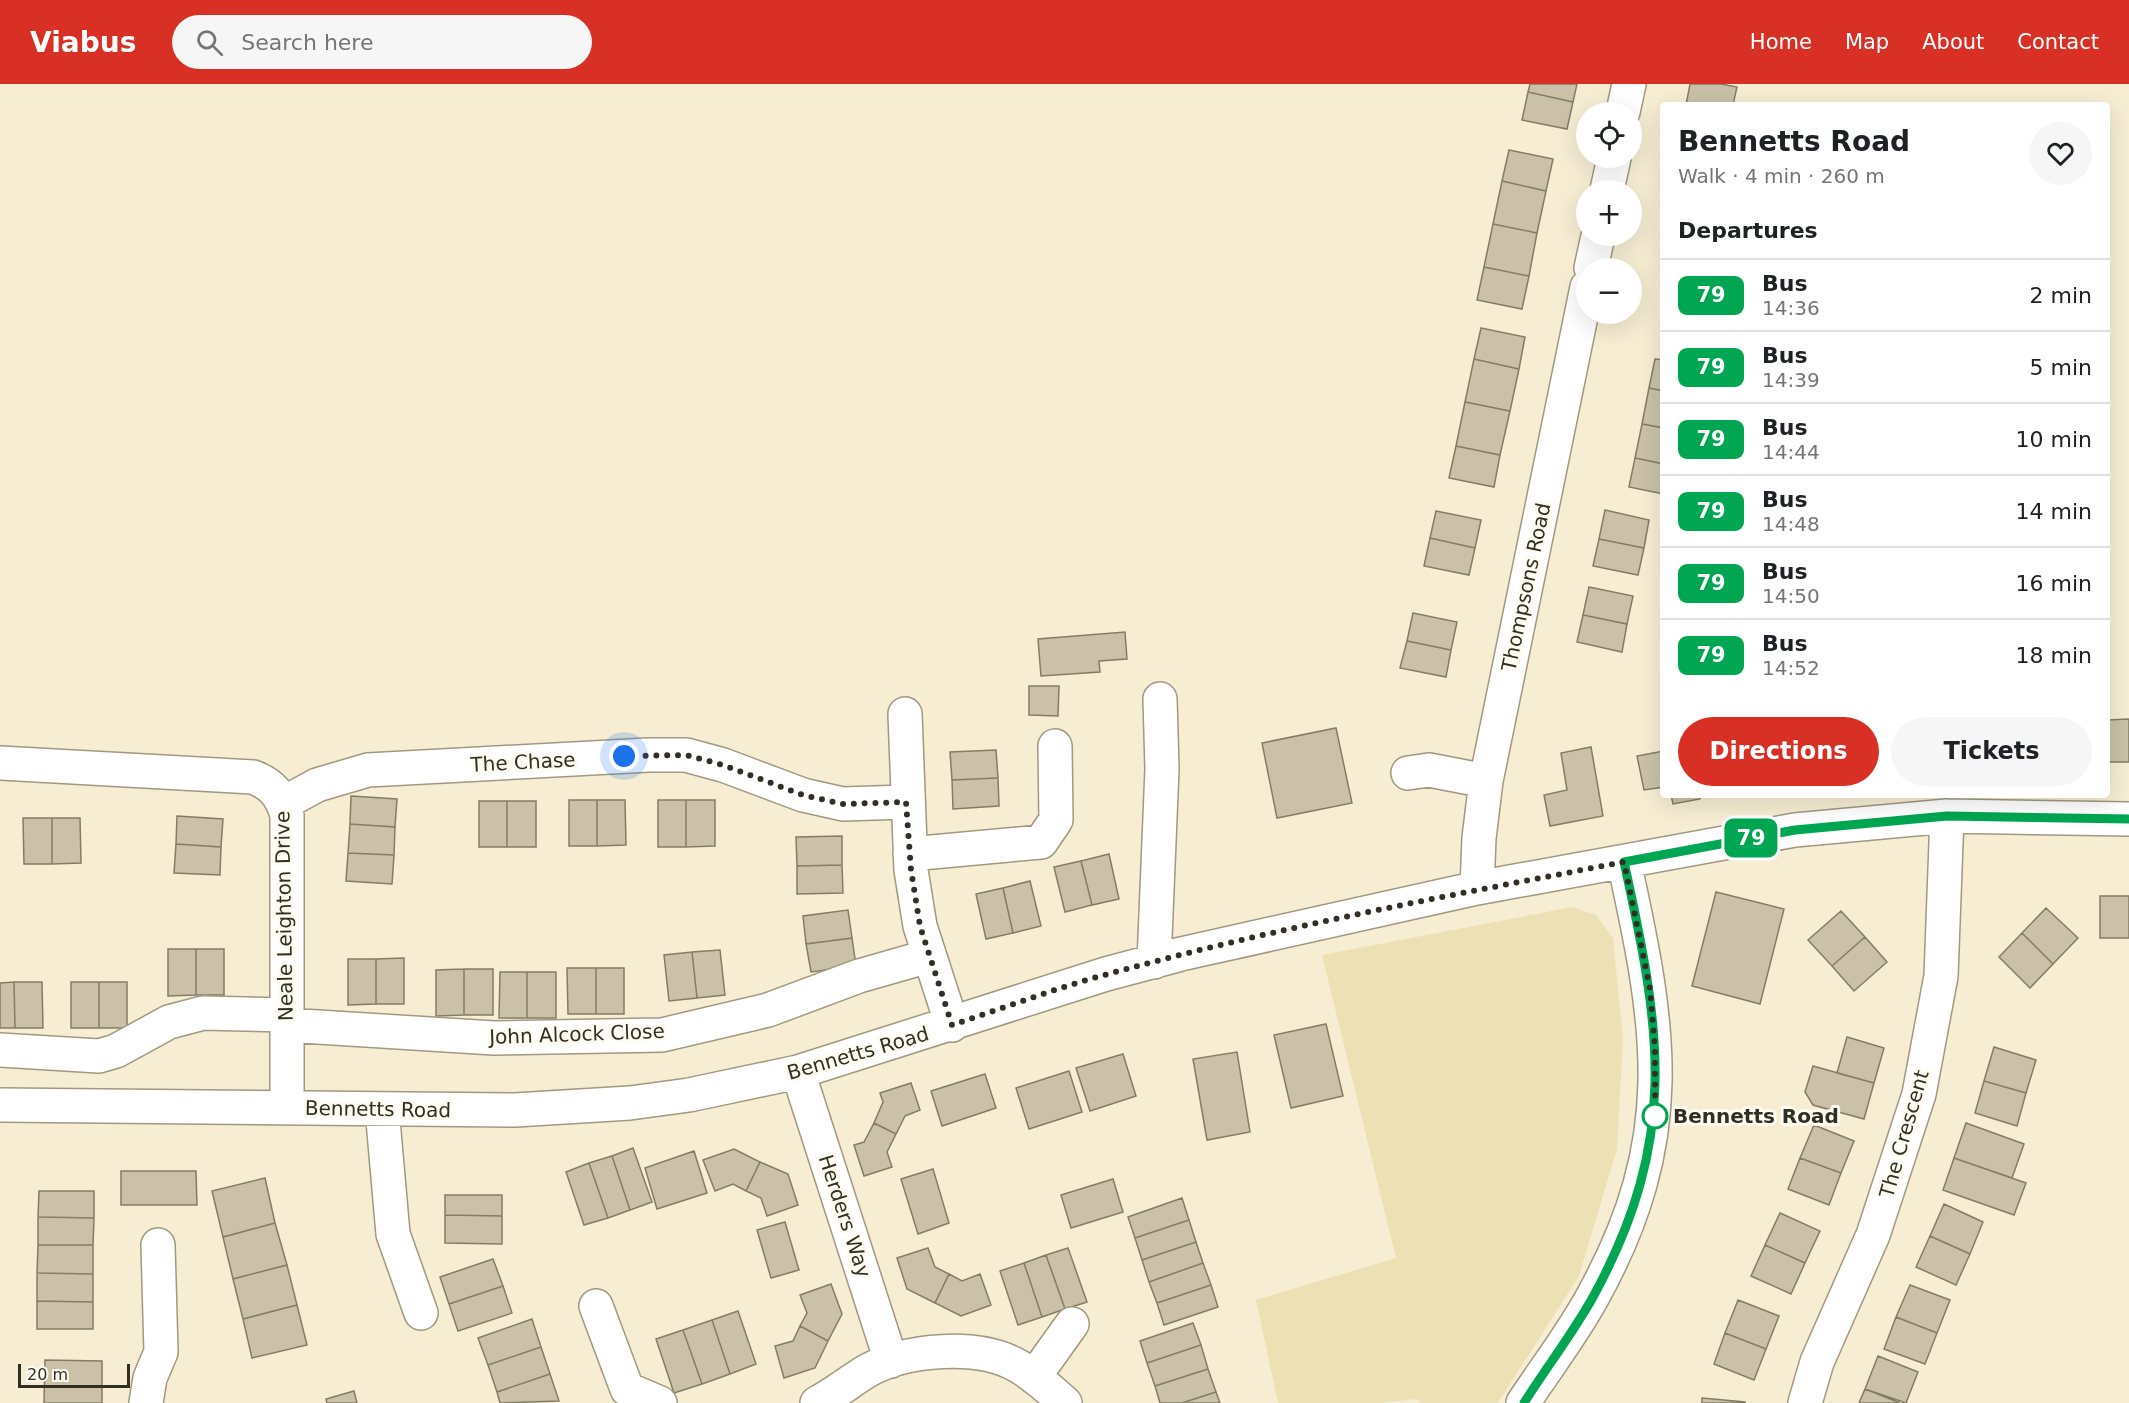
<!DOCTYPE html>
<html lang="en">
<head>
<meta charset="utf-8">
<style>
  :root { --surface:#fff; --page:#f6f6f6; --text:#202124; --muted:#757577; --line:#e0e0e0; --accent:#d93025 }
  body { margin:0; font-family:"DejaVu Sans",sans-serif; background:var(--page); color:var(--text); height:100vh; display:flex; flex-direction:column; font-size:22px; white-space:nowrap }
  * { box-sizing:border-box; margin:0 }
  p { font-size:20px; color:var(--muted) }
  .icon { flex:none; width:33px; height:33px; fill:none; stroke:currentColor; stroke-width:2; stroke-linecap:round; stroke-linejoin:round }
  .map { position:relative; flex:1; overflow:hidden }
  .sheet { position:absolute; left:1660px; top:18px; width:450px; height:696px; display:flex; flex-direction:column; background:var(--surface); border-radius:6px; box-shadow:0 6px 24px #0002 }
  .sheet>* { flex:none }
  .badge { padding:0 12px; border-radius:9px; font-size:21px; line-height:39px }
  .fabs { position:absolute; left:1576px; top:18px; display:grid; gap:12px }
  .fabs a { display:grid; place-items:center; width:66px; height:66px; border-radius:50%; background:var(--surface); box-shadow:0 6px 24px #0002; font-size:30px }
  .scale { position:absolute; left:18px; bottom:15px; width:112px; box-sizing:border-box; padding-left:6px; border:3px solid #312e24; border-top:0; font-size:16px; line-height:21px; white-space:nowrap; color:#312e24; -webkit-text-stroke:4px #fefbf0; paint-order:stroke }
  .you { position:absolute; width:30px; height:30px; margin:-15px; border:4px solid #fff; border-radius:50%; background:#1a73e8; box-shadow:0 0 0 9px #1a73e833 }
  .map>.badge { position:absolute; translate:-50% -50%; box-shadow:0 0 0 3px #fff }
  h2 { padding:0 18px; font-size:22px; line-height:54px }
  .round { display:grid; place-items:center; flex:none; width:63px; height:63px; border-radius:32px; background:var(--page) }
  .summary { display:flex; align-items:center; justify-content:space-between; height:102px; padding:0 18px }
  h1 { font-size:28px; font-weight:600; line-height:45px }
  .button { display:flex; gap:12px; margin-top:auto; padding:12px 18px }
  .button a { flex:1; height:69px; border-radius:36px; background:var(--accent); color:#fff; font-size:24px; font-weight:600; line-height:69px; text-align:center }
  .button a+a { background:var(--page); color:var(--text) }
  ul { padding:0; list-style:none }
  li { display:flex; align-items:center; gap:18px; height:72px; padding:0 18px; border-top:2px solid var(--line) }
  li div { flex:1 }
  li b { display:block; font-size:22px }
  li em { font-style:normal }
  li .badge { min-width:66px; font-weight:700; text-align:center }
  header { display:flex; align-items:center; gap:36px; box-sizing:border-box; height:84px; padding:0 30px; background:var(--accent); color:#fff }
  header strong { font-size:28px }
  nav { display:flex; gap:33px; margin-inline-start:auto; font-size:21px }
  .search { width:420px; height:54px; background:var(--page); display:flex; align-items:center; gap:15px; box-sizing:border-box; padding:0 21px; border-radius:33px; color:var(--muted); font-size:22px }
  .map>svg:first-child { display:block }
</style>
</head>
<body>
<header>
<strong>Viabus</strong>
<div class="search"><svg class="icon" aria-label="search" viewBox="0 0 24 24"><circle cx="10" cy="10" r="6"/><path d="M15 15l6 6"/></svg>Search here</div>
<nav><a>Home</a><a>Map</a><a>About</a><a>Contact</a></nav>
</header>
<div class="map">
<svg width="2129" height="1319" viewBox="0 0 2129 1319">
  <rect width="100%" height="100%" fill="#f6edd3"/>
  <!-- green -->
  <path fill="#eee0b5" d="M1573,823L1596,831L1613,854L1623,955L1617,1065L1579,1192L1498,1319H1420L1417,1315L1378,1319H1278L1256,1216L1396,1174L1322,871Z"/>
  <!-- building -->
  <path fill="#cac1a8" stroke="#847c65" stroke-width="1.5" d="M1530,0H1577L1573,18L1528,8Z
    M1690,0H1721L1737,3L1733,21H1686Z
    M1528,8L1573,18L1567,45L1522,36Z
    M1509,66L1553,75L1546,107L1502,97Z
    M1502,97L1546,107L1537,149L1493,140Z
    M1493,140L1537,149L1529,192L1484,183Z
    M1484,183L1529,192L1522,225L1477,216Z
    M1481,244L1525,253L1519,285L1474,275Z
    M1474,275L1519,285L1510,327L1465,318Z
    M1655,275L1664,276V307L1649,304Z
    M1649,304L1664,307V344L1642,340Z
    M1465,318L1510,327L1500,371L1456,362Z
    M1642,340L1664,344V380L1635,374Z
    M1456,362L1500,371L1494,403L1449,394Z
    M1635,374L1664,380V410L1629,403Z
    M1605,426L1649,436L1644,464L1599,455Z
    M1436,427L1481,436L1475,464L1430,454Z
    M1430,454L1475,464L1469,491L1424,482Z
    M1599,455L1644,464L1638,491L1593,482Z
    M1589,503L1633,512L1627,540L1583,531Z
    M1413,529L1457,538L1451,566L1407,557Z
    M1583,531L1627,540L1622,568L1577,558Z
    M1125,548L1127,575L1099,577L1100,588L1041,592L1038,555Z
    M1407,557L1451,566L1446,593L1400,584Z
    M1029,602H1059L1058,632L1029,631Z
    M2129,635V678H2108V636Z
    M1336,644L1352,719L1277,734L1262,659Z
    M1591,663L1603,732L1550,742L1544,711L1567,706L1561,669Z
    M996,666L998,694L952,696L950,668Z
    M1664,667V703L1644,706L1637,672Z
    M998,694L999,722L953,725L952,696Z
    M1671,711H1700V715L1673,720Z
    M351,712L397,715L395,743L350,740Z
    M569,716H597V762H569Z
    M597,716H625L626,761L597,762Z
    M658,716H686V763H658Z
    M686,716H715V762L686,763Z
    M479,717H507V763H479Z
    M507,717H536V763H507Z
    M177,732L223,735L221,763L176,760Z
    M23,734H52V780H24Z
    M52,734H80L81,779L52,780Z
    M350,740L395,743L394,771L348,769Z
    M842,752V781L797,782L796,753Z
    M176,760L221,763L220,791L174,789Z
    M348,769L394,771L392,800L346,797Z
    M1109,770L1119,815L1092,821L1081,777Z
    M1081,777L1092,821L1065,828L1054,783Z
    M842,781L843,809L797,810V782Z
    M1030,797L1041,842L1013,849L1003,804Z
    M1003,804L1013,849L986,855L976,810Z
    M1716,808L1784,825L1760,920L1692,902Z
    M2100,812H2129V854H2100Z
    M2046,824L2078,854L2053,880L2022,849Z
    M848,826L852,854L806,860L803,832Z
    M1841,827L1865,853L1832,882L1808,856Z
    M2022,849L2053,880L2030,904L1999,873Z
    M1865,853L1887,878L1854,907L1832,882Z
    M852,854L856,882L811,888L806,860Z
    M168,865H196V911L168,912Z
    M196,865H224V911H196Z
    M720,866L725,911L697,914L692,868Z
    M692,868L697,914L669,917L664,871Z
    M404,874V920H376V875Z
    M348,875H376V920L348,921Z
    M567,884H596V930H568Z
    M596,884H624V930H596Z
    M464,885H493V931H464Z
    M464,885V931L436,932V886Z
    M500,888H527V934H499Z
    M527,888H556V934H527Z
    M14,898L15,944H0V899Z
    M14,898H42L43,944H15Z
    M71,898H99V944H71Z
    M99,898H127V944H99Z
    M1326,940L1343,1012L1291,1024L1274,951Z
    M1847,953L1884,964L1874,999L1837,989Z
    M1994,963L2036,976L2026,1009L1984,997Z
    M1237,968L1250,1048L1207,1056L1193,975Z
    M1123,970L1136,1012L1090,1027L1076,984Z
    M1813,982L1874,999L1864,1035L1813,1021L1805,1008Z
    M1069,987L1082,1028L1029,1045L1016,1004Z
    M985,990L996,1024L942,1042L931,1007Z
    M1984,997L2026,1009L2017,1042L1975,1029Z
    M911,999L920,1026L905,1032L896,1050L874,1039L883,1018L880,1009Z
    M874,1039L896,1050L887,1068L892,1083L864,1092L854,1061L864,1058Z
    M1966,1039L2024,1060L2012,1094L1954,1074Z
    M1814,1041L1854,1057L1841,1089L1800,1074Z
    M633,1064L652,1118L630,1126L612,1072Z
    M734,1065L760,1078L746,1107L733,1100L715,1107L703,1076Z
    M694,1067L707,1109L657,1125L645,1084Z
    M612,1072L630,1126L608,1134L589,1079Z
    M1800,1074L1841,1089L1829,1121L1788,1105Z
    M1954,1074L2026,1099L2014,1131L1943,1106Z
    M760,1078L788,1090L798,1121L767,1132L761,1114L746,1107Z
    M589,1079L608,1134L584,1141L566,1088Z
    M933,1085L949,1139L918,1150L901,1095Z
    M121,1087H196L197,1121H121Z
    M265,1094L275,1139L223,1153L212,1107Z
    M1113,1095L1123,1128L1071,1144L1061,1111Z
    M39,1107H94V1134L38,1133Z
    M445,1111H502V1132L445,1131Z
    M1182,1114L1189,1136L1135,1154L1128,1133Z
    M1944,1120L1983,1138L1970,1170L1930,1152Z
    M1780,1129L1820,1147L1805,1179L1765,1161Z
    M445,1131L502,1132V1160L445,1159Z
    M38,1133L94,1134L93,1161H38Z
    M1189,1136L1196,1158L1142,1176L1135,1154Z
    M785,1138L799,1186L771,1194L757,1146Z
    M275,1139L287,1181L233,1195L223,1153Z
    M1930,1152L1970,1170L1956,1201L1916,1183Z
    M1196,1158L1203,1179L1149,1198L1142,1176Z
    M38,1161H93V1190L37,1189Z
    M1765,1161L1805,1179L1791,1210L1751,1192Z
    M928,1164L935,1183L949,1190L935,1219L907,1205L897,1174Z
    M1068,1164L1087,1218L1065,1225L1046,1171Z
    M1046,1171L1065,1225L1042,1233L1024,1179Z
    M493,1175L503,1202L449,1220L440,1193Z
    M1024,1179L1042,1233L1018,1241L1000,1187Z
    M1203,1179L1211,1201L1157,1219L1149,1198Z
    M287,1181L297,1221L243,1235L233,1195Z
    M37,1189L93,1190V1218L37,1217Z
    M949,1190L962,1197L980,1190L991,1221L961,1232L935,1219Z
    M831,1200L842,1230L828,1257L800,1242L807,1229L800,1211Z
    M1211,1201L1218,1223L1164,1241L1157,1219Z
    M1910,1201L1950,1216L1937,1249L1896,1233Z
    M503,1202L512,1229L458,1247L449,1220Z
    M1738,1216L1779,1232L1766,1265L1725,1249Z
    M37,1217L93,1218V1245H37Z
    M297,1221L307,1261L252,1274L243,1235Z
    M738,1227L756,1280L730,1290L712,1236Z
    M1896,1233L1937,1249L1925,1280L1884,1265Z
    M532,1235L541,1263L488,1281L478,1254Z
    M712,1236L730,1290L702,1300L683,1246Z
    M1193,1239L1201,1261L1147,1279L1140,1257Z
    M800,1242L828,1257L815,1284L784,1294L775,1262L793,1257Z
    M683,1246L702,1300L674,1309L656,1255Z
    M1725,1249L1766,1265L1754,1296L1714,1280Z
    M1201,1261L1208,1285L1155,1302L1147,1279Z
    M541,1263L550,1290L497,1308L488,1281Z
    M1878,1272L1918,1288L1906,1319L1865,1305Z
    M45,1276L102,1277V1319H44Z
    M1208,1285L1216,1308L1182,1319H1160L1155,1302Z
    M550,1290L559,1317L500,1319L497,1308Z
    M1865,1305L1900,1319H1859Z
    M354,1307L357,1319H327L326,1315Z
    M1216,1308L1220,1319H1182Z
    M1702,1314L1745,1318V1319H1702Z"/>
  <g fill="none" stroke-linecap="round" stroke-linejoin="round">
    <defs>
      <path id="minor" d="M1623,28L1629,0
        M1607,106L1614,74
        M1591,184L1598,152
        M905,630L911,786L920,842L952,941
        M0,679L253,693C272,700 281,711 287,731V1024
        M1408,689L1429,686L1486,697
        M284,719L317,701L368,686L648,671H686L723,681L803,711L843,720L906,718
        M910,770L1041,758L1056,736L1055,662
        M1477,804L1479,754L1486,697L1587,203
        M1154,878L1162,685L1160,615
        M286,941L494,954L662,951L768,926L859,892L929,872
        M0,966L99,972L116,967L169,938L203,929L286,931
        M798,988L891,1277
        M0,1021L515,1026L630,1019L689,1011L798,988L1106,890L1181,870L1477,804L1795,746L1947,732L2129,735
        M382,1025L393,1150L421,1229
        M596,1222L627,1305L660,1319
        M1034,1293L1072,1240
        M146,1319L150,1294L161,1268L158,1161
        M817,1319C835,1310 850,1297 867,1287C906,1265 978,1259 1018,1282C1036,1292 1050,1306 1065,1319
        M1523,1319C1546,1284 1573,1249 1593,1212C1680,1054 1661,946 1624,778
        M1805,1319L1817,1278L1873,1151L1919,1010L1941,892L1947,732"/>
    </defs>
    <!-- minor casing -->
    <use href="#minor" stroke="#a0987f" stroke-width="36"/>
    <!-- minor -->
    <use href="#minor" stroke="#fff" stroke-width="33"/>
  </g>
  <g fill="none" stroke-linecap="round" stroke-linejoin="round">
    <defs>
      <path id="line" d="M1524,1319C1546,1284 1573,1249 1593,1213C1680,1054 1661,946 1624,778L1795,746L1947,732L2129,735"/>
    </defs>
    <!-- line casing -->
    <use href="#line" stroke="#fff" stroke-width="14"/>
    <!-- line -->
    <use href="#line" stroke="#00a651" stroke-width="9"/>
    <!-- walk -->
    <path stroke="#312e24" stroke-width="6" stroke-dasharray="0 10.8" d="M624,672L686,671L723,681L803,711L843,720L906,718L911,786L920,842L952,941C1004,924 1056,904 1108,890C1278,843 1451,811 1624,778L1650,905L1655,964V1032"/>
  </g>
  <!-- markers -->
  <circle fill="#fff" stroke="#00a651" stroke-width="3" cx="1655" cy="1032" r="12"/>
  <g text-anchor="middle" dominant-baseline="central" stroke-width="6" stroke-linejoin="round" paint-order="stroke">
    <!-- street labels -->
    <g font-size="20" fill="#312e24" stroke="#fefbf0">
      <text transform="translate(1526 503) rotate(-78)">Thompsons Road</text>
      <text transform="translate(523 678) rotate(-3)">The Chase</text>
      <text transform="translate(284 832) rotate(-91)">Neale Leighton Drive</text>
      <text transform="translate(577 950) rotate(-2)">John Alcock Close</text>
      <text transform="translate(858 969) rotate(-16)">Bennetts Road</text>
      <text transform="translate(378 1025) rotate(1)">Bennetts Road</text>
      <text transform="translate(1904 1050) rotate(-74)">The Crescent</text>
      <text transform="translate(845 1132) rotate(72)">Herders Way</text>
    </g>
    <!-- stop labels -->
    <g font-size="20" font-weight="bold" fill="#312e24" stroke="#fefbf0" text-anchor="start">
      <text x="1673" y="1032">Bennetts Road</text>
    </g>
  </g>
</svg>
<div class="fabs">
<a><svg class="icon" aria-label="locate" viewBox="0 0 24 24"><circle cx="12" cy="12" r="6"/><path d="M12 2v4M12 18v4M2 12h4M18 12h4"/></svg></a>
<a>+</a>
<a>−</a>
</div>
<div class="scale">20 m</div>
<div class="you" style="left:624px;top:672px"></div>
<b class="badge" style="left:1751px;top:754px;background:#00a651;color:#fff">79</b>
<section class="sheet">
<div class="summary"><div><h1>Bennetts Road</h1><p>Walk · 4 min · 260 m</p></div><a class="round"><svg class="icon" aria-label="heart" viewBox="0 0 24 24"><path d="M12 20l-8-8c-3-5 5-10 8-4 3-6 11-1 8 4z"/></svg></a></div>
<h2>Departures</h2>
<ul>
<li><span class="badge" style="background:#00a651;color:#fff">79</span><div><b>Bus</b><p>14:36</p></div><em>2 min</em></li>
<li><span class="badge" style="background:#00a651;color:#fff">79</span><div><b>Bus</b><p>14:39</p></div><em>5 min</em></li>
<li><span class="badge" style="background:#00a651;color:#fff">79</span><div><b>Bus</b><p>14:44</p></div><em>10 min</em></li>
<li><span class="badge" style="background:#00a651;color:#fff">79</span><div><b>Bus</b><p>14:48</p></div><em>14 min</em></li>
<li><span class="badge" style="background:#00a651;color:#fff">79</span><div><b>Bus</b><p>14:50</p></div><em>16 min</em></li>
<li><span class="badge" style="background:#00a651;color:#fff">79</span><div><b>Bus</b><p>14:52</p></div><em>18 min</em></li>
</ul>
<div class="button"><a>Directions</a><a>Tickets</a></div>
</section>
</div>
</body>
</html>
